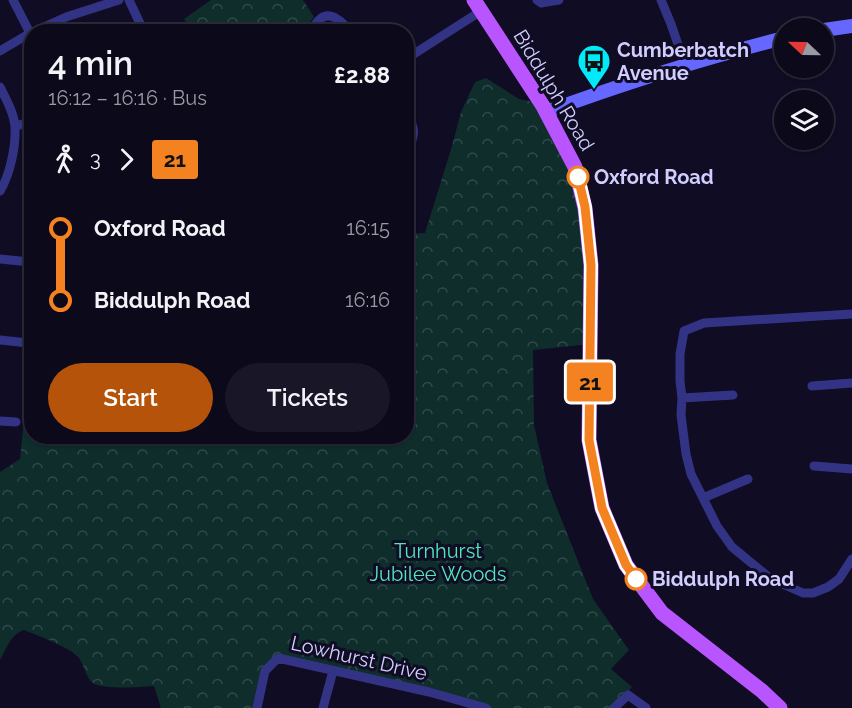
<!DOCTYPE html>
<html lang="en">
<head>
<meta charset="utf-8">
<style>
  :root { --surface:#0b091a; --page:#191727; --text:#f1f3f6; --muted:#9a9aa2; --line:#2b2a39; --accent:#b45309 }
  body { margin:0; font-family:Raleway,sans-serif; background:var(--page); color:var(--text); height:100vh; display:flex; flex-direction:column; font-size:22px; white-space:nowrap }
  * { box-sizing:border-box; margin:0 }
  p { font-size:20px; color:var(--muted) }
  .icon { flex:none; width:33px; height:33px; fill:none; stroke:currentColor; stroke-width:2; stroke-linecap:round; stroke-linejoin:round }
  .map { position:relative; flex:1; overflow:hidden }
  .panel { position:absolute; left:24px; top:24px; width:390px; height:420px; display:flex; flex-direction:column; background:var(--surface); border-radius:24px; box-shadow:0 2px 4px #0004,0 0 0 2px var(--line) }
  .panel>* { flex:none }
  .badge { padding:0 12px; border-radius:4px; font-size:21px; line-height:39px }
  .needle { width:39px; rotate:292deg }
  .controls { position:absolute; left:774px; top:18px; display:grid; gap:12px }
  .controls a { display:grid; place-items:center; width:60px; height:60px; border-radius:50%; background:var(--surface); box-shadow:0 2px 4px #0004,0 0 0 2px var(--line); font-size:30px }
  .map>.badge { position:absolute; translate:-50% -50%; box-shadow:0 0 0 3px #fff }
  .legs { display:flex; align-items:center; gap:9px; height:66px; padding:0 24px; font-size:20px }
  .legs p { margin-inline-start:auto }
  .headline { display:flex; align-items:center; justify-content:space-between; height:102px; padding:0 24px }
  h1 { font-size:33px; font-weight:600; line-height:45px }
  .button { display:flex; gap:12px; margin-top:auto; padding:12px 24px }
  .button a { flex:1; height:69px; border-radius:36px; background:var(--accent); color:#fff; font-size:24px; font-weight:600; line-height:69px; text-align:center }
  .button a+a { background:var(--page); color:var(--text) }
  ul { padding:0 24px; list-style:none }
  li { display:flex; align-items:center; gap:21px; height:72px; font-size:22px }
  li i { display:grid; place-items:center; width:9px; height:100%; margin:0 8px; background:currentColor }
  li i::after { content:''; width:15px; height:15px; margin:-8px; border:4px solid; border-radius:50%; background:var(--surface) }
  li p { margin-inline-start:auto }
  li:first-child i { background:linear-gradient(#0000 50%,currentColor 0) }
  li:last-child i { background:linear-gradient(currentColor 50%,#0000 0) }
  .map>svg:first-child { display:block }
</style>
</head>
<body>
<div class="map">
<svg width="852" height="708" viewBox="0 0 852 708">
  <defs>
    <pattern id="forest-crowns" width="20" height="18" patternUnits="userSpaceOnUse" patternTransform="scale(1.5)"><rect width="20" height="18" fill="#0e2d2b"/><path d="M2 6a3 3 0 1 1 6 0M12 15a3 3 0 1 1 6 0" fill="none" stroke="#304a4b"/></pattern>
  </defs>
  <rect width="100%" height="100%" fill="#0f0c23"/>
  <!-- forest -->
  <path fill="url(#forest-crowns)" d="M211,0H303L314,17L303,31H187L190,28L184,19Z
    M486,78L519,99L548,105L575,167L591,344L533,350L534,425L547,483L593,599L629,650L611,669L632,687L613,708H486L278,658L265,671L257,708H161L154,686C140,687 104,690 93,683C86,678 84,665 79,658C70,647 38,636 24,630C11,634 6,649 0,660V472L20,459L31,349L32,436H406L407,234L425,233L452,146L461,112L475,82Z"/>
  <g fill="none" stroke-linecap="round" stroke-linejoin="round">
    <!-- street -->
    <path stroke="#333385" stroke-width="9" d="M13,0L30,33
      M129,0L144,32
      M537,0L541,3L559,0
      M661,0L671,24L685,65
      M33,32L66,17L119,0
      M310,32C313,28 316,22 320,19C331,10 344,23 350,32
      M0,51L32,32
      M406,59L481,11
      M0,87C6,99 14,113 15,127C16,146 10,175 0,191
      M406,113C418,131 414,136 406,155
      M15,126L32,122
      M0,259L30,262
      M852,314L704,323L684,331L680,354V381L682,398L681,415L686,454L691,474L717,526L732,547L771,579L803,593H813L828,587L839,579L852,559
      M0,340L28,343
      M812,386L852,383
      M682,398L733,395
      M0,421L16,422
      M814,466L852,469
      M703,498L748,479
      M257,708L265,671L278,658L429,692L486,708
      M323,708L333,671
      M614,708L628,695L646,708"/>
    <!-- secondary -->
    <path stroke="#6567ff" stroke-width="14" d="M824,30L852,26
      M546,112C625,83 704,58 784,38"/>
    <!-- primary -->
    <path stroke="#b955ff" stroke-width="15" d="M474,0L543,106L575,167L585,208L591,265L589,440L602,508L626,565L662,613L762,691L780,708"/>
  </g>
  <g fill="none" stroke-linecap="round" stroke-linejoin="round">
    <defs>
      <path id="line-1" d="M578,177L585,207L591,265L589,440L602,508L626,565L636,579"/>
    </defs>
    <!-- line-1 casing -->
    <use href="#line-1" stroke="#fff" stroke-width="14"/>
    <!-- line-1 -->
    <use href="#line-1" stroke="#f58220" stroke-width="9"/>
  </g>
  <!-- icons -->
  <defs>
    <symbol id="bus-pin" viewBox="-11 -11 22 30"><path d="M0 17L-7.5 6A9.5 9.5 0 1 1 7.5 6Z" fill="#00eaf9" stroke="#0f0c23"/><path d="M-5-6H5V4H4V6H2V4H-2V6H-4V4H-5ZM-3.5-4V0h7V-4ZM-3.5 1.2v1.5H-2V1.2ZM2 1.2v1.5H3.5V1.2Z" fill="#111"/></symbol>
  </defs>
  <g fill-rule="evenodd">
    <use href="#bus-pin" x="575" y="42" width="38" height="52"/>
  </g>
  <!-- markers -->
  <g fill="#fff" stroke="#f58220" stroke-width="3">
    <circle cx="578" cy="177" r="10"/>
    <circle cx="636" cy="579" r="10"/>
  </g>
  <g text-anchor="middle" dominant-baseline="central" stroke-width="6" stroke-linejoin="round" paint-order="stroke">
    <!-- poi labels -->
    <g font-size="20" font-weight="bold" fill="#d1ceff" stroke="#0f0c23" text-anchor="start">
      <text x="617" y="50">Cumberbatch<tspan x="617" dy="23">Avenue</tspan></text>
    </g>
    <!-- street labels -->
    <g font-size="20" fill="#d1ceff" stroke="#0f0c23">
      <text transform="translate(554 90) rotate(59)">Biddulph Road</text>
      <text transform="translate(359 658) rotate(13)">Lowhurst Drive</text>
    </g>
    <!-- stop labels -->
    <g font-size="20" font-weight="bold" fill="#d1ceff" stroke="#0f0c23" text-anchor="start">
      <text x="594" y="177">Oxford Road</text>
      <text x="652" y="579">Biddulph Road</text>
    </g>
    <!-- park labels -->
    <g font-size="20" fill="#51e8bc" stroke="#0f0c23">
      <text x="438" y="551">Turnhurst<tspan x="438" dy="23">Jubilee Woods</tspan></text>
    </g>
  </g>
</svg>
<div class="controls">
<a><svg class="needle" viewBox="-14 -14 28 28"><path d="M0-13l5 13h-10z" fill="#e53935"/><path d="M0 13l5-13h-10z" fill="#9a9aa2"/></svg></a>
<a><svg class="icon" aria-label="layers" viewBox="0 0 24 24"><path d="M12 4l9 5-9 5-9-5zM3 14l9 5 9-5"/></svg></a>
</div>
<b class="badge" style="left:590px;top:382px;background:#f58220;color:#111">21</b>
<section class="panel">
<div class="headline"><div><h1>4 min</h1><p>16:12 – 16:16 · Bus</p></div><b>£2.88</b></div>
<div class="legs"><svg class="icon" aria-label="walk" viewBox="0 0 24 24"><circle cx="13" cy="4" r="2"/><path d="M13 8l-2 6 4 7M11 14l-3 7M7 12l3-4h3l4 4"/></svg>3<svg class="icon" aria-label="forward" viewBox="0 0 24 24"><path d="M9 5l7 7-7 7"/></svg><b class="badge" style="background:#f58220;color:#111">21</b></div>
<ul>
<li><i style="color:#f58220"></i><b>Oxford Road</b><p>16:15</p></li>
<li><i style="color:#f58220"></i><b>Biddulph Road</b><p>16:16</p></li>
</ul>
<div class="button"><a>Start</a><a>Tickets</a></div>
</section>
</div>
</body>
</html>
